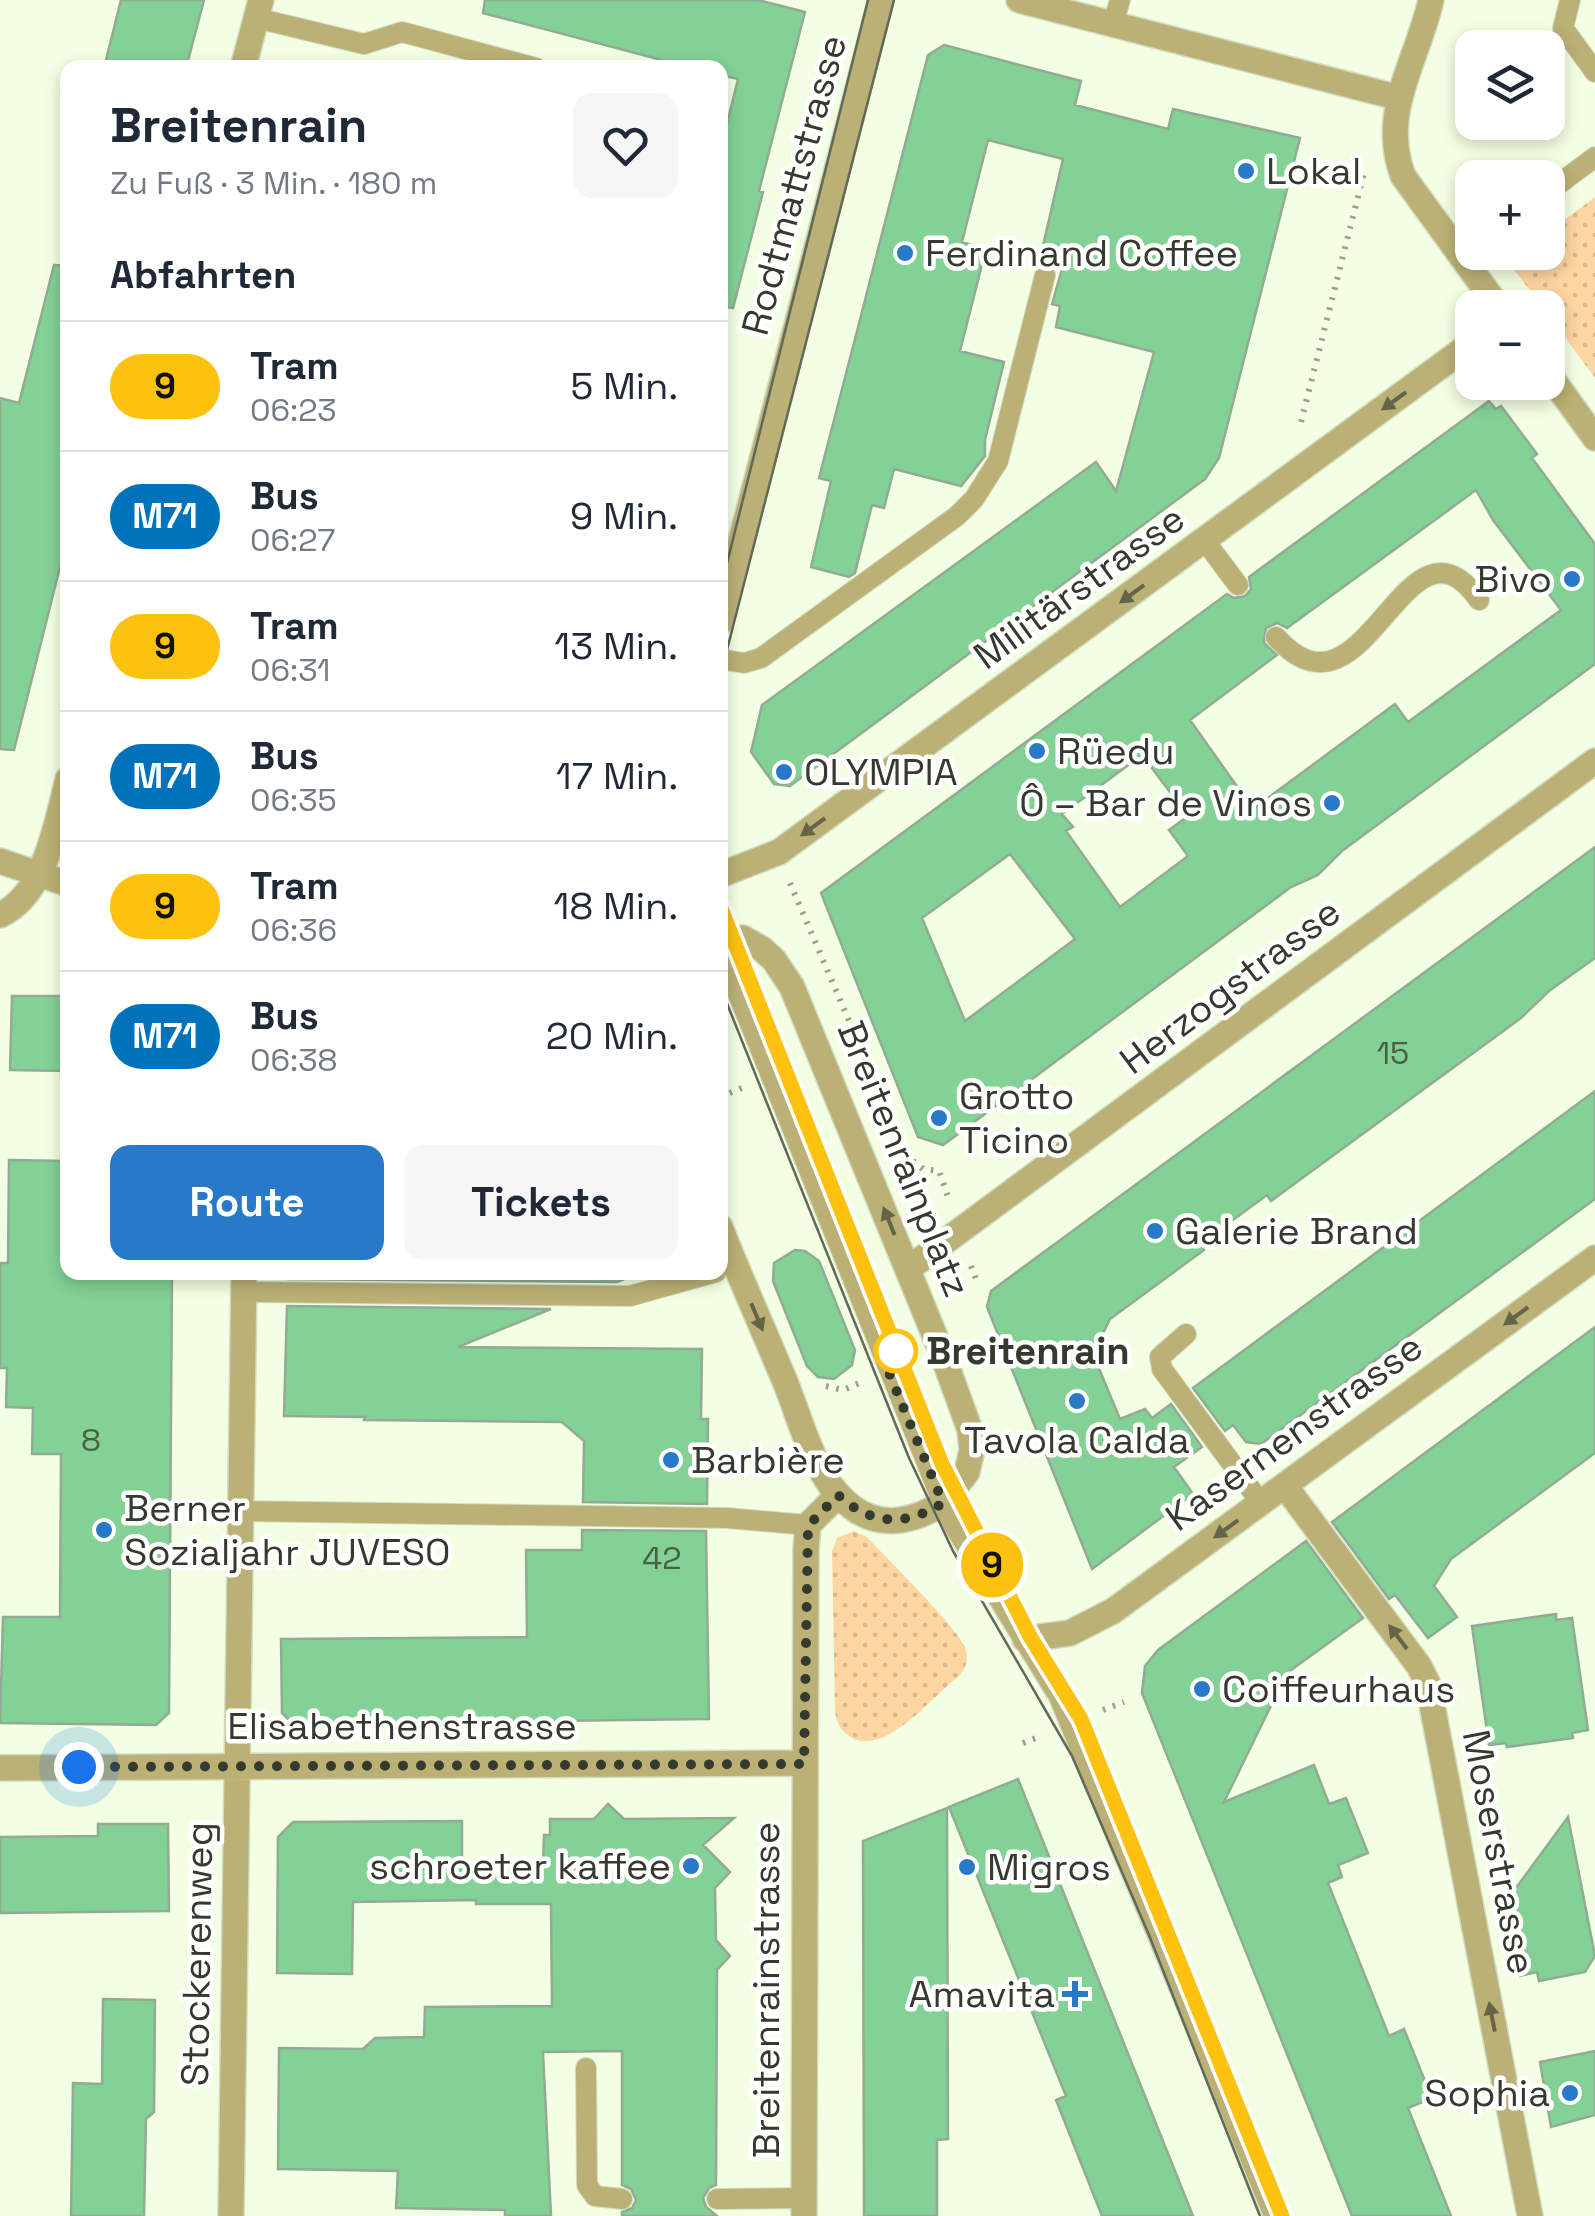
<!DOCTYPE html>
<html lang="de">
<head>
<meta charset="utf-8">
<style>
  :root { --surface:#fff; --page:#f6f6f7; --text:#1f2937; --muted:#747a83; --line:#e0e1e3; --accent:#287ac9 }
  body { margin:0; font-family:"Space Grotesk",sans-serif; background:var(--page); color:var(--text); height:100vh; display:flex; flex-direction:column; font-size:38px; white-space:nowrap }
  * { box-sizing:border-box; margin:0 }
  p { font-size:32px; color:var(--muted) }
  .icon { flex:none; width:55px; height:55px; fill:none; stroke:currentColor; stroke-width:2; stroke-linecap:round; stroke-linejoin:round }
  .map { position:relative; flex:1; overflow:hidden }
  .details { position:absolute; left:60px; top:60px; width:668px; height:1220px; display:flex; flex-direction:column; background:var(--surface); border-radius:20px; box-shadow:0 5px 15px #0003 }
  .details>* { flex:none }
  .badge { padding:0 20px; border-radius:32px; font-size:35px; line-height:65px }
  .fabs { position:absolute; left:1455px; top:30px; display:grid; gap:20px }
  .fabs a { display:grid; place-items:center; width:110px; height:110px; border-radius:20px; background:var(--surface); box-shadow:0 5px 15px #0003; font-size:50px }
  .you { position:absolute; width:50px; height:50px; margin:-25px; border:8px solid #fff; border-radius:50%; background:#1a73e8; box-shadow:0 0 0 15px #1a73e833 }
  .map>.badge { position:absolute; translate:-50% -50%; box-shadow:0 0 0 5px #fff }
  h2 { padding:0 50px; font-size:38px; line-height:90px }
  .round { display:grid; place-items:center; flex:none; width:105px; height:105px; border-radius:20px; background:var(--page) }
  .headline { display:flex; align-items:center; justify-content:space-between; height:170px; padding:0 50px }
  h1 { font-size:48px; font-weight:700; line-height:75px }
  .button { display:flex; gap:20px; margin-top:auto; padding:20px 50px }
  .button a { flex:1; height:115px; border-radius:20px; background:var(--accent); color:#fff; font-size:40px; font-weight:700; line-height:115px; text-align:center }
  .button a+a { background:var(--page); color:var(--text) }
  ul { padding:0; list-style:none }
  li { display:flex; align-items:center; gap:30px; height:130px; padding:0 50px; border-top:2px solid var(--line) }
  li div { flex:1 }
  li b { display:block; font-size:38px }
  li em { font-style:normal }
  li .badge { min-width:110px; font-weight:700; text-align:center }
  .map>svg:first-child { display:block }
</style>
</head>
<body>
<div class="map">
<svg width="1595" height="2216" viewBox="0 0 1595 2216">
  <defs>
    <pattern id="park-dots" width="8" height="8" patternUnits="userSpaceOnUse" patternTransform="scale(2.5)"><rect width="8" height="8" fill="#fed6a1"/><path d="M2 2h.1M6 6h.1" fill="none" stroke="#dab88b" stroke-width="1.8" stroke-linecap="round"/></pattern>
  </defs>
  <rect width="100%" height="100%" fill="#f3ffe2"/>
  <!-- park -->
  <path fill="url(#park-dots)" d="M1595,197V378L1548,314V308L1543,307L1508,262L1521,253L1548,252V232Z
    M854,1531L867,1537C885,1557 961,1630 966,1650C969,1661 965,1670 957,1678C931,1697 886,1756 852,1738C841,1732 837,1723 835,1712L832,1551L837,1538Z"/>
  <!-- building -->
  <path fill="#83d195" stroke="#92ab97" stroke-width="2.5" fill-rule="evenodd" d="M121,0H204L186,68H104Z
    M485,0H758L805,12L759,191L763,192L733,308L720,306V152L738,79L720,75V68H692L483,13Z
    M944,45L1081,81L1075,105L1168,129L1173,109L1300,138L1219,458L1205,479L790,786L774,784L751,752L762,705L1096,462L1116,491L1154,352L1056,327L1060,306L1052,304L1062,269L1049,262L1039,263L1063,159L988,140L962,242L986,249L960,351L1004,362L985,440V456L961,486L894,469L884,508L872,505L855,573L849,577L811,567L831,481L819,478L855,339L928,55Z
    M54,265L68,266V535L14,750L0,749V398L19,403Z
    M1489,401L1496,409L1501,406L1537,454L1532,458L1595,544V664L1342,851L1318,875L1291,887L943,1145L918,1137L821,893L1227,594L1234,598L1245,596L1251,589L1249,577ZM1476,490L1493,520L1561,610L1408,722L1395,704L1253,809L1190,720L1277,655L1264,643L1266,628L1277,623L1287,628ZM1142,755L1188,816L1169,830L1188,856L1120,907L1066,831L1073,827L1062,814ZM1010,854L1075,939L965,1021L922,918Z
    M1595,847V958L1549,991L1521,1018L1271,1201L1267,1195L1200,1244L1204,1250L1110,1319L1093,1354L1120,1419L1145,1409L1152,1418L1171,1404L1202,1447L1174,1467L1193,1494L1092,1569L987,1307L991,1291Z
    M12,996H68V1071L10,1070Z
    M1595,1091V1199L1261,1444L1246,1442L1233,1425L1225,1431L1193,1388Z
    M9,1160L68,1161V1272H172L169,1713L156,1725L0,1723L3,1617H60L61,1454H32L33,1408L6,1407L7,1368H0V1263H8Z
    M795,1250L805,1251L819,1261L855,1350L852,1365L834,1379L818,1377L807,1366L773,1281L774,1263Z
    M288,1272H637V1274L617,1282L288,1279Z
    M287,1306L551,1309L458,1347L702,1349L701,1419H708L707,1504L583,1502L584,1441L562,1422L364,1420L365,1417L284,1416Z
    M1595,1327V1453L1451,1559L1434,1586L1457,1617L1428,1638L1395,1595L1389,1599L1332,1522Z
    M582,1530L706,1531L709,1719L293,1724L282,1713L281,1639L527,1637L526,1550H582Z
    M1306,1541L1363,1618L1287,1673L1224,1802L1314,1765L1329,1804L1346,1798L1368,1853L1338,1865L1342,1877L1328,1883L1389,2036L1404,2029L1432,2098L1408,2108L1451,2216H1352L1142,1693L1145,1666L1158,1650Z
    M1556,1614V1620L1572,1618L1588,1730L1572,1733L1573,1738L1507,1747L1506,1743L1489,1745L1472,1626Z
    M1018,1779L1193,2216H1102L1056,2100L1066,2096L949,1807Z
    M608,1804L624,1819L734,1818L703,1845L730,1872L715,1888L716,1940L730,1956L717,1970L716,2185L709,2188L703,2198L706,2207L717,2216H622V2212L632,2208L636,2200L631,2189L622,2185V2051L543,2052L551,2216H505V2210L396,2208L398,2171L278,2169L279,2048L363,2049L375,2038L424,2037L425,2007L552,2006L551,1904H476V1900L353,1902L352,1974L277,1973L278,1837L293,1822L462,1821V1865L543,1867L544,1835H550V1819H594Z
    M947,1808L948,2139L937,2140V2216H864L863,1841Z
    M1568,1817L1595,1956L1585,1972L1539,1981L1537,1972L1520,1976L1505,1903Z
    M98,1824H168L169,1911L0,1913V1837L98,1836Z
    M103,1999L155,2000L154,2112L146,2119L144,2216H71L73,2083L102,2084Z
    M1595,2051V2115L1551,2127L1540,2062Z"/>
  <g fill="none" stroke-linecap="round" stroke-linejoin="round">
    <defs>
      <path id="service" d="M1570,0L1563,28L1595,72
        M256,18L364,44L402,32L536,68
        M1113,24L1120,0
        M1548,192L1595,157
        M1205,541L1238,585
        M1276,637C1366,738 1405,495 1479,600
        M720,659L744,663L761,658L957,516L974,499L998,461L1045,275
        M720,949L943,1503
        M244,1292L630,1296L716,1272
        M1186,1334L1160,1357L1162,1369L1261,1503
        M241,1511L727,1518L808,1525
        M586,2068L587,2185L595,2196L622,2199
        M717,2199L804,2198"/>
      <path id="minor" d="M1019,0L1400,98
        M1431,0C1417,62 1379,112 1403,176L1499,308
        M243,68L261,0
        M1548,373L1595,438
        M720,875L779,852L1472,343
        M0,915C45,895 57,822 68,779
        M720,1227C741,1280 764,1331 786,1384C803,1426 815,1483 856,1510C884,1529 917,1520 943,1503
        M908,1269L1595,761
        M1285,1486L1419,1666L1428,1684L1530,2216
        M1025,1639L1070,1633L1113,1611L1595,1258
        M0,1768L804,1763
        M231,2216L244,1272
        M804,2216L806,1549L808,1525L838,1495"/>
      <path id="tertiary" d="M720,622L881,0
        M0,861L68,884
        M720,938H743L762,949L774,960L792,987L943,1356L970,1430L972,1450L967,1472L943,1503L1061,1695L1277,2216"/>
    </defs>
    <!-- service casing -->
    <use href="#service" stroke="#d1dcc2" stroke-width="22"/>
    <!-- minor casing -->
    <use href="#minor" stroke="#d1dcc2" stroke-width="28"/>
    <!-- tertiary casing -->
    <use href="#tertiary" stroke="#d1dcc2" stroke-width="28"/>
    <!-- path -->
    <path stroke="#98a18c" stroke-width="6" stroke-dasharray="2.5 8" stroke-linecap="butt" d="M1301,422L1364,173
      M790,883L907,1156L923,1169L939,1171L948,1197
      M720,1097L742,1088
      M971,1266L978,1284
      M826,1386L843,1390L862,1382
      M1103,1710L1124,1702
      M1023,1743L1041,1736"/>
    <!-- service -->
    <use href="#service" stroke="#bbb176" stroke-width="20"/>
    <!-- minor -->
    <use href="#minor" stroke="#bbb176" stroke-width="25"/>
    <!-- tertiary -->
    <use href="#tertiary" stroke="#bbb176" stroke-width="25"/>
    <!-- tram -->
    <path stroke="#626959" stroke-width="2.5" d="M720,591L868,0
      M720,677L894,0
      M720,906L943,1464L1029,1635L1081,1719L1282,2216
      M720,986L909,1458L953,1551L1072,1756L1149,1935L1260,2216"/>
  </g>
  <!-- one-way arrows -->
  <defs><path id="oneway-solid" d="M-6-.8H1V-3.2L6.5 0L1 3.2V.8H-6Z" transform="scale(2.5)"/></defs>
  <g fill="#646447">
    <use href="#oneway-solid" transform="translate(1394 401) rotate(144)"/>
    <use href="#oneway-solid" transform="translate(1132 594) rotate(144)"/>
    <use href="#oneway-solid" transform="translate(813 827) rotate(144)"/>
    <use href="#oneway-solid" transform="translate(889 1221) rotate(-112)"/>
    <use href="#oneway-solid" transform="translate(1516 1316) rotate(144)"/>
    <use href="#oneway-solid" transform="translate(757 1317) rotate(67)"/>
    <use href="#oneway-solid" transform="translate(1226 1529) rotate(144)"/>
    <use href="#oneway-solid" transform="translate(1398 1637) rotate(-127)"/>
    <use href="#oneway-solid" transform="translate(1492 2017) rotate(-101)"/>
  </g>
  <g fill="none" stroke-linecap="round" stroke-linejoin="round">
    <defs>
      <path id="line" d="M720,906L942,1464L1031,1638L1081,1719L1282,2216"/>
    </defs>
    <!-- line casing -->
    <use href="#line" stroke="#fff" stroke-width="22"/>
    <!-- line -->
    <use href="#line" stroke="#fdc210" stroke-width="15"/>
    <!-- walk -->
    <path stroke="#353a2e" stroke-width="10" stroke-dasharray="0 18" d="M79,1767L804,1764L808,1526L838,1495C871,1525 905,1527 943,1503L882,1356L896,1351"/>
  </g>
  <!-- markers -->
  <g fill="#287ac9" stroke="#fff" stroke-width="4">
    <circle cx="1246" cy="171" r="10"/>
    <circle cx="905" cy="253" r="10"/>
    <circle cx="1572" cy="579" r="10"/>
    <circle cx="1037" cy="751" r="10"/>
    <circle cx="784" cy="772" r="10"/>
    <circle cx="1332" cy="803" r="10"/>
    <circle cx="939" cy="1118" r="10"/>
    <circle cx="1155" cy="1231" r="10"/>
    <circle cx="1077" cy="1401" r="10"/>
    <circle cx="671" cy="1460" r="10"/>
    <circle cx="104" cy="1530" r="10"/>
    <circle cx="1202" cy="1689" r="10"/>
    <circle cx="691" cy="1866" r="10"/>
    <circle cx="967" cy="1867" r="10"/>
    <path d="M1070 1979h10v10h10v10h-10v10h-10v-10h-10v-10h10z"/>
    <circle cx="1570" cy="2093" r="10"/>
  </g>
  <circle fill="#fff" stroke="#fdc210" stroke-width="5" cx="896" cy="1351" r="20"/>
  <g text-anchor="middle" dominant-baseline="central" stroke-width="9" stroke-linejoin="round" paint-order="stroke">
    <!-- number labels -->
    <g font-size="32" fill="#486048">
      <text x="1393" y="1053">15</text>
      <text x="91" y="1440">8</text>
      <text x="662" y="1558">42</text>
    </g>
    <!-- poi labels -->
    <g font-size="38" fill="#353a2e" stroke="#fff" text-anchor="start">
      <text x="1266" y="171">Lokal</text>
      <text x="925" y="253">Ferdinand Coffee</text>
      <text x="1552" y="579" text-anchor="end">Bivo</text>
      <text x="1057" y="751">Rüedu</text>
      <text x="804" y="772">OLYMPIA</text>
      <text x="1312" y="803" text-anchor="end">Ô – Bar de Vinos</text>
      <text x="959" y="1096">Grotto<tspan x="959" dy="44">Ticino</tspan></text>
      <text x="1175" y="1231">Galerie Brand</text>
      <text x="1077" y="1440" text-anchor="middle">Tavola Calda</text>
      <text x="691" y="1460">Barbière</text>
      <text x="124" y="1508">Berner<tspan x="124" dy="44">Sozialjahr JUVESO</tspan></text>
      <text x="1222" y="1689">Coiffeurhaus</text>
      <text x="671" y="1866" text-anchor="end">schroeter kaffee</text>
      <text x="987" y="1867">Migros</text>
      <text x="1055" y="1994" text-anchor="end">Amavita</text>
      <text x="1550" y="2093" text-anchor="end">Sophia</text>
    </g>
    <!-- street labels -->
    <g font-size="38" fill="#353a2e" stroke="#fff">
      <text transform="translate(794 185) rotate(-75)">Rodtmattstrasse</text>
      <text transform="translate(1079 587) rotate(-36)">Militärstrasse</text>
      <text transform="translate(1230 986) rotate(-37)">Herzogstrasse</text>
      <text transform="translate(904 1159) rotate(68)">Breitenrainplatz</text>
      <text transform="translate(1294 1432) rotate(-36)">Kasernenstrasse</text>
      <text x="402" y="1726">Elisabethenstrasse</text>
      <text transform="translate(1499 1852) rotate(79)">Moserstrasse</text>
      <text transform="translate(197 1954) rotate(-89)">Stockerenweg</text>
      <text transform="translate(766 1990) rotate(-90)">Breitenrainstrasse</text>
    </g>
    <!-- stop labels -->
    <g font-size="38" font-weight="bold" fill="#353a2e" stroke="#fff" text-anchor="start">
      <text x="926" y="1351">Breitenrain</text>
    </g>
  </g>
</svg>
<div class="fabs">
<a><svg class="icon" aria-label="layers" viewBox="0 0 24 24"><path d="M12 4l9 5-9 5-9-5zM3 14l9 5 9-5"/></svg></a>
<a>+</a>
<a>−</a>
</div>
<div class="you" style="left:79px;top:1767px"></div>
<b class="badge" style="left:992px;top:1565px;background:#fdc210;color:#111">9</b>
<section class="details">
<div class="headline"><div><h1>Breitenrain</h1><p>Zu Fuß · 3 Min. · 180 m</p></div><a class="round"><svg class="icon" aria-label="heart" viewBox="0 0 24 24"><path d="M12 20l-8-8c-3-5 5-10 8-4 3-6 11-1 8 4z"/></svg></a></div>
<h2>Abfahrten</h2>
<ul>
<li><span class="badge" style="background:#fdc210;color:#111">9</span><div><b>Tram</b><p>06:23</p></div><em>5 Min.</em></li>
<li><span class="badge" style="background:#0072bc;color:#fff">M71</span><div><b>Bus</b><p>06:27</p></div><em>9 Min.</em></li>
<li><span class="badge" style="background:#fdc210;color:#111">9</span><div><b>Tram</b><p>06:31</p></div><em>13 Min.</em></li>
<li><span class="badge" style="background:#0072bc;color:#fff">M71</span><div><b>Bus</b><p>06:35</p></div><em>17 Min.</em></li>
<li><span class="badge" style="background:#fdc210;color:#111">9</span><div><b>Tram</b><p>06:36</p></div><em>18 Min.</em></li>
<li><span class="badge" style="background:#0072bc;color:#fff">M71</span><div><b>Bus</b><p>06:38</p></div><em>20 Min.</em></li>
</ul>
<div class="button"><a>Route</a><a>Tickets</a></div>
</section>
</div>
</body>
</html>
